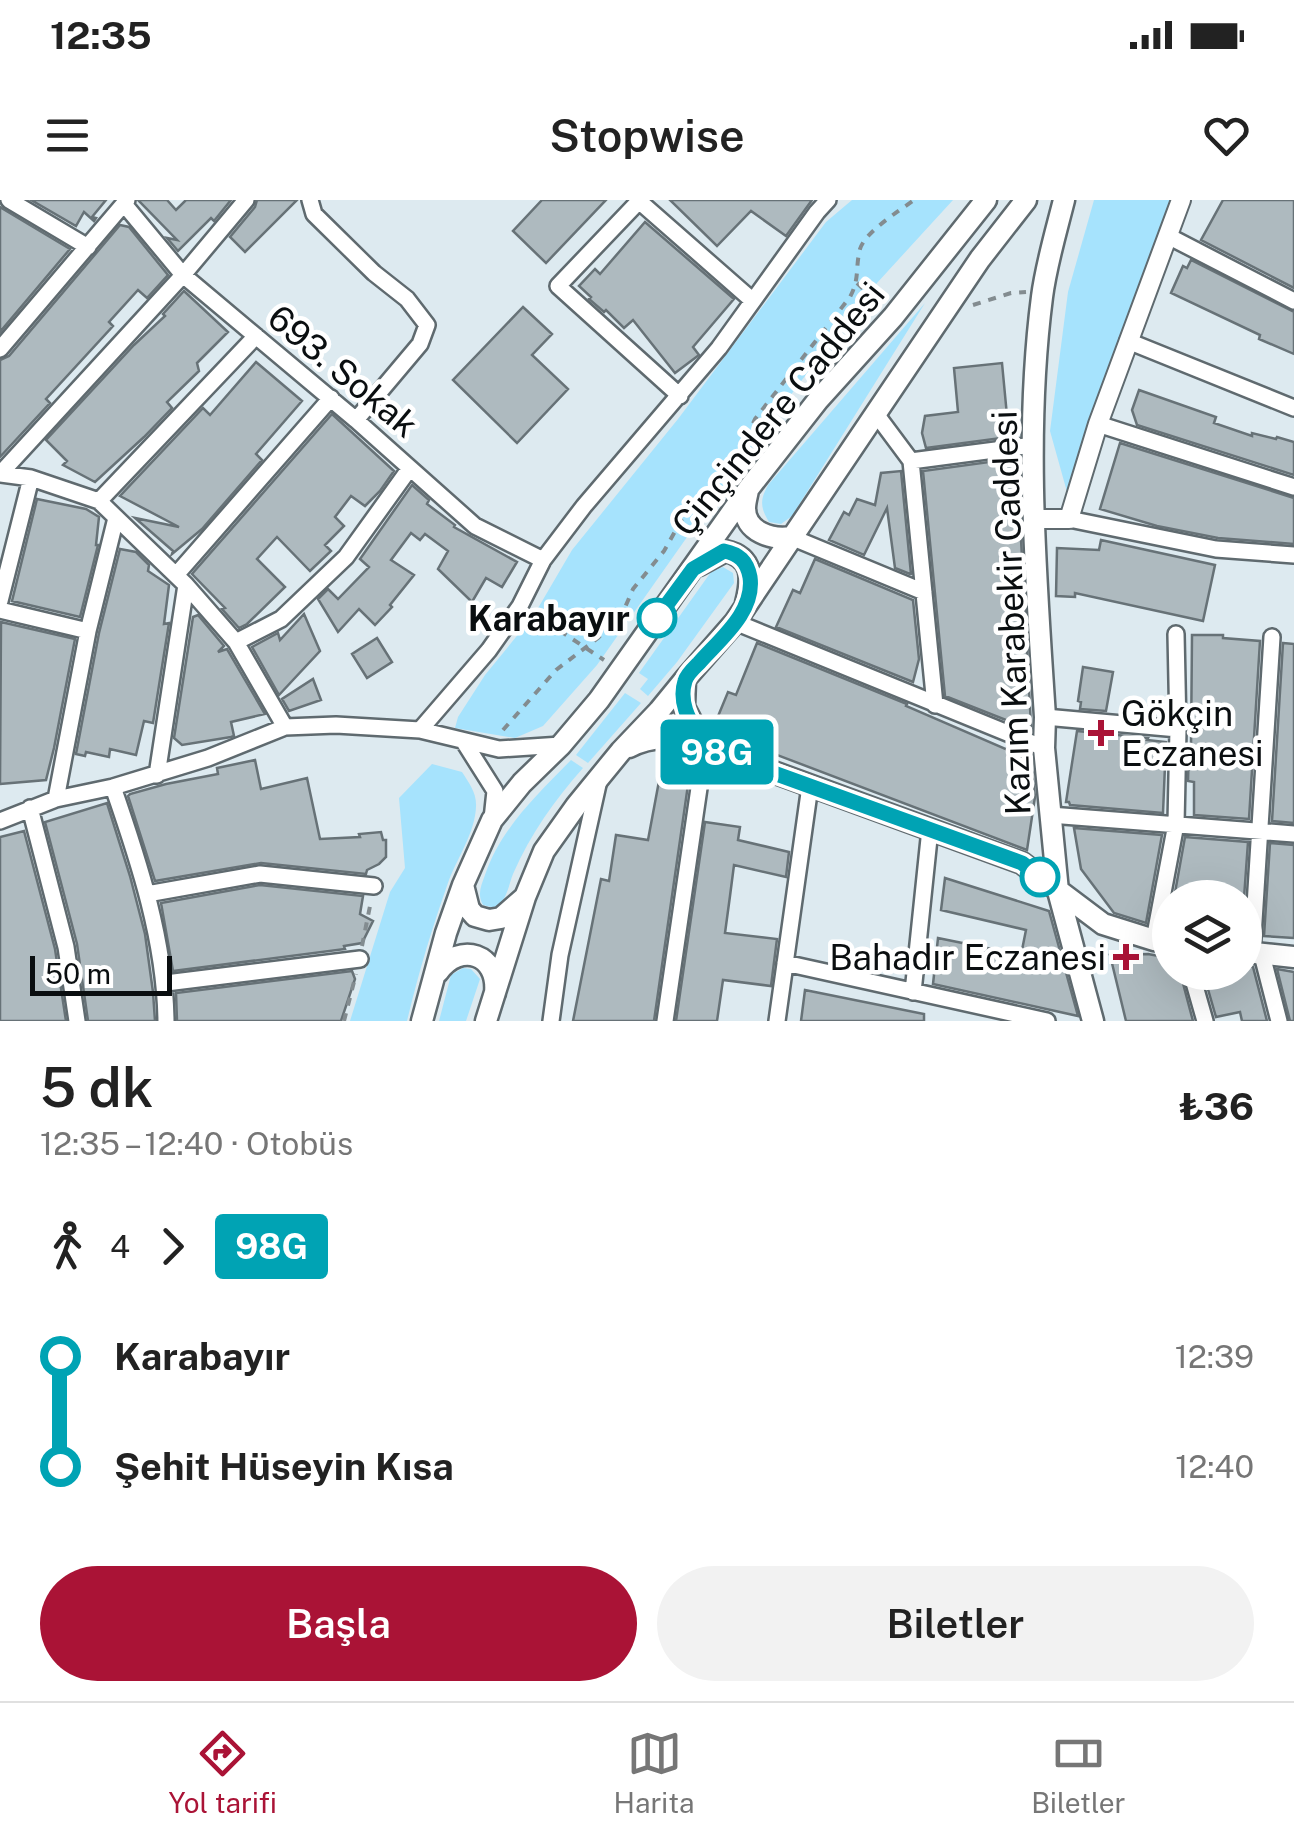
<!DOCTYPE html>
<html lang="tr">
<head>
<meta charset="utf-8">
<style>
  :root { --surface:#fff; --page:#f2f2f2; --text:#222; --muted:#767676; --line:#e0e0e0; --accent:#aa1336 }
  body { margin:0; font-family:"Public Sans",sans-serif; background:var(--page); color:var(--text); height:100vh; display:flex; flex-direction:column; font-size:38px; white-space:nowrap }
  * { box-sizing:border-box; margin:0 }
  p { font-size:32px; color:var(--muted) }
  .icon { flex:none; width:55px; height:55px; fill:none; stroke:currentColor; stroke-width:2; stroke-linecap:round; stroke-linejoin:round }
  .map { position:relative; height:821px; overflow:hidden }
  .drawer { display:flex; flex-direction:column; background:var(--surface); flex:1 }
  .drawer>* { flex:none }
  .badge { padding:0 20px; border-radius:8px; font-size:35px; line-height:65px }
  .fabs { position:absolute; left:1152px; top:680px; display:grid; gap:20px }
  .fabs a { display:grid; place-items:center; width:110px; height:110px; border-radius:50%; background:var(--surface); box-shadow:0 10px 40px #0002; font-size:50px }
  .scale { position:absolute; left:30px; bottom:25px; width:142px; box-sizing:border-box; padding-left:10px; border:5px solid #0a0e10; border-top:0; font-size:28px; line-height:35px; white-space:nowrap; color:#0a0e10; -webkit-text-stroke:8px #fff; paint-order:stroke }
  .map>.badge { position:absolute; translate:-50% -50%; box-shadow:0 0 0 5px #fff }
  .legs { display:flex; align-items:center; gap:15px; height:110px; padding:0 40px; font-size:32px }
  .legs p { margin-inline-start:auto }
  .head { display:flex; align-items:center; justify-content:space-between; height:170px; padding:0 40px }
  h1 { font-size:55px; font-weight:600; line-height:75px }
  .button { display:flex; gap:20px; margin-top:auto; padding:20px 40px }
  .button a { flex:1; height:115px; border-radius:60px; background:var(--accent); color:#fff; font-size:40px; font-weight:600; line-height:115px; text-align:center }
  .button a+a { background:var(--page); color:var(--text) }
  ul { padding:0 40px; list-style:none }
  li { display:flex; align-items:center; gap:35px; height:110px; font-size:38px }
  li i { display:grid; place-items:center; width:15px; height:100%; margin:0 12px; background:currentColor }
  li i::after { content:''; width:25px; height:25px; margin:-12px; border:8px solid; border-radius:50%; background:var(--surface) }
  li p { margin-inline-start:auto }
  li:first-child i { background:linear-gradient(#0000 50%,currentColor 0) }
  li:last-child i { background:linear-gradient(currentColor 50%,#0000 0) }
  .status { display:flex; justify-content:space-between; align-items:center; height:70px; padding:0 50px; background:var(--surface); direction:ltr }
  .status svg { height:28px; fill:currentColor }
  header { display:flex; justify-content:space-between; align-items:center; height:130px; padding:0 40px; background:var(--surface); font-size:45px; font-weight:600 }
  .tab-bar { display:flex; justify-content:space-around; align-items:center; height:140px; border-top:2px solid var(--line); background:var(--surface); font-size:28px; color:var(--muted) }
  .tab-bar a { display:grid; justify-items:center; gap:5px }
  .tab-bar .current { color:var(--accent) }
  .map>svg:first-child { display:block }
</style>
</head>
<body>
<div class="status"><b>12:35</b><svg viewBox="0 0 49 12"><path d="M0 12V9h3v3zM5 12V6h3v6zM10 12V3h3v9zM15 12V0h3v12zM26 1h20v11H26zM47 4h2v5h-2z"/></svg></div>
<header><svg class="icon" aria-label="menu" viewBox="0 0 24 24"><path d="M4 6h16M4 12h16M4 18h16"/></svg>Stopwise<svg class="icon" aria-label="heart" viewBox="0 0 24 24"><path d="M12 20l-8-8c-3-5 5-10 8-4 3-6 11-1 8 4z"/></svg></header>
<div class="map">
<svg width="1294" height="821" viewBox="0 0 1294 821">
  <rect width="100%" height="100%" fill="#ddeaf0"/>
  <!-- green -->
  <path fill="#a6e3fd" d="M852,0H953L877,83L817,160L730,276L597,465L543,526L515,538L455,528L458,517L485,475L534,415L572,350L678,219L826,22Z
    M1094,0H1172L1069,299L1050,231L1068,92Z
    M925,103L792,316L781,324L769,322C760,307 760,300 768,285Z
    M723,367L733,373L734,383L677,462L648,496L640,489L648,479L639,473L711,372Z
    M625,493L641,503L588,563L576,555Z
    M571,560L583,568C554,601 531,633 513,674C508,687 507,700 495,708L483,705C477,694 481,686 485,675C501,628 537,595 571,560Z
    M432,564L462,572C469,583 477,593 476,607C475,632 458,657 449,680C432,728 419,771 407,821H350L390,692L405,668L399,598Z
    M463,768L471,769L480,779L466,821H439L451,775Z"/>
  <!-- building -->
  <path fill="#aebabf" stroke="#677277" stroke-width="2.5" d="M31,0H106L92,17L96,18L94,21L84,12L76,26Z
    M138,0H167L176,10L186,0H231L214,21L211,18L178,51L167,38L177,40Z
    M257,0H297L245,52L230,37L255,7Z
    M542,0H606L546,63L513,31Z
    M670,0H812L786,36L751,11L717,46Z
    M1223,0H1294V88L1201,40Z
    M0,7L70,49L0,132Z
    M645,22L734,99L693,147L699,155L675,173L633,120L624,128L606,110L604,112L589,99L591,97L579,86L595,69L600,74Z
    M120,25L129,27L168,75L147,98L138,90L109,122L113,126L46,199L50,203L0,257V160L9,156Z
    M1191,60L1294,112V154L1259,139L1260,135L1171,93L1183,66L1187,68Z
    M184,91L228,132L197,163L199,171L167,202L172,208L144,237L95,282L63,265L67,261L46,240L134,145L165,116L163,114Z
    M523,107L552,134L532,155L568,189L517,243L453,180Z
    M256,162L302,201L256,254L262,260L202,329L172,354L173,351L135,318L179,327L120,296L203,208L210,215Z
    M1002,163L1009,237L926,248L922,233L925,216L958,212L954,168Z
    M1139,190L1216,217L1214,223L1252,236V233L1276,239L1277,237L1294,242V275L1137,225L1132,210Z
    M332,214L394,271L380,291L365,306L351,296L335,317L344,326L325,345L331,351L310,371L277,337L257,359L285,387L247,424L239,428L222,409L225,408L192,374Z
    M1120,243L1294,298V344L1218,338L1157,326L1100,309Z
    M1011,259L1014,261L1021,339L1031,526L1011,522L945,496L923,271Z
    M901,271L911,374H910L895,368L887,308L864,355L829,340L844,312L849,315L857,299L875,305L881,273Z
    M412,285L429,300L427,304L455,325L454,327L517,362L502,387L486,378L472,402L438,369L448,351L425,334L420,340L411,333L391,360L414,375L390,405L392,407L375,425L359,409L338,432L318,399L328,389L338,399L369,367L360,359Z
    M37,299L86,309L99,317L96,345H98L80,417L12,401Z
    M1101,340L1215,365L1203,421L1075,393V397L1056,396L1057,348L1099,350Z
    M120,349L136,352L149,365L148,371L169,385L164,424L169,423L153,523L144,521L136,555L110,549L109,557L86,552L85,556L76,554L99,433Z
    M815,359L913,400L919,459L913,482L776,427L793,390L800,393Z
    M304,414L320,451L279,495L252,447L278,433L280,440Z
    M198,415L224,446L218,452L227,449L265,514L231,522L234,536L231,537L182,545L174,538L193,417Z
    M1,422L75,439L54,548L46,580L0,584Z
    M1192,435H1223V438L1260,441L1249,619L1194,615V582L1188,581L1189,546H1191Z
    M377,438L392,462L367,478L352,454Z
    M757,443L907,504L906,506L1031,560L1035,597L1027,650L743,542L741,546L719,537L714,526L728,492L736,495Z
    M1283,443L1294,444V623L1272,621Z
    M1083,467L1113,472L1106,511L1080,509L1081,502L1078,501Z
    M313,479L321,500L289,511L282,499Z
    M1077,531L1148,538L1147,540L1166,542L1163,613L1070,605L1069,602H1066Z
    M255,560L261,589L307,578L320,639L360,637L359,634L381,632L383,640H386V657L379,664L367,670L366,674L261,663L155,681L128,596L130,594L166,584L218,574L217,568Z
    M662,565L690,571L654,821H573L601,679L609,681L616,635L648,640Z
    M107,603L130,676L145,734L153,792L155,821H88L77,744L45,622Z
    M705,622L740,627L738,640L789,652L786,677L734,665L730,696L725,733L777,739L771,786L723,780L717,821H676Z
    M1074,628L1162,635L1146,723L1114,713L1081,669Z
    M24,631L55,749L66,821H0V637Z
    M1185,637L1248,642L1244,698H1174Z
    M1270,643L1294,645V738L1264,736Z
    M945,678L1049,711L1078,816L933,784L938,738L1021,755L1026,730L941,710Z
    M260,685L363,696L360,714L373,721L362,743L344,746L345,749L173,771L161,703Z
    M1148,754L1170,758V772H1180L1193,821H1126L1110,755Z
    M1245,766L1253,767L1267,821H1242L1240,812L1216,817L1203,772H1245Z
    M1277,769L1294,772V821H1290Z
    M352,771L355,779L341,821H177L176,793Z
    M805,790L924,814V821H801Z"/>
  <g fill="none" stroke-linecap="round" stroke-linejoin="round">
    <defs>
      <path id="minor" d="M9,0L88,47
        M310,0L314,14L374,73L407,99L427,125L420,144L356,220
        M640,0L558,86L680,196
        M639,1L753,101
        M124,4L183,75L356,220L475,326L543,360
        M1168,36L1294,101
        M1128,141L1294,208
        M0,149L127,0
        M876,214L911,261L935,505
        M1098,224L1294,287
        M911,261L1033,245
        M0,274L31,278L99,301L186,385L236,442L285,527
        M0,274L183,75L246,0
        M99,301L256,136
        M1069,319L1216,349L1294,355
        M791,337L924,392
        M176,375L331,198
        M0,401L31,278
        M0,410L88,431
        M735,422L1044,548
        M236,442L281,419L346,357L410,268
        M1045,517L1178,529
        M420,530L489,450L520,406L543,360L584,306L719,148L817,12L828,0
        M464,542L495,591L492,619
        M157,575L186,385
        M113,587C139,662 165,741 166,821
        M56,599L88,431L116,318
        M30,608L66,747L77,821
        M1050,615L1294,634
        M0,621L56,599L113,587L208,558L285,527L336,525L420,530L499,549L561,545
        M147,694L260,674L374,686
        M1154,740L1176,624L1178,529L1176,434
        M1252,753L1272,437
        M1262,755L1279,821
        M785,763L1047,821
        M1191,772L1205,821
        M166,783L360,759
        M913,792L930,629
        M551,821L560,755L599,580
        M665,821L705,547
        M777,821L810,586"/>
      <path id="tertiary" d="M1033,319H1069L1098,224L1181,0"/>
      <path id="secondary" d="M1064,0C1056,32 1046,65 1042,97C1024,236 1036,377 1045,517L1044,548L1058,691L1093,821
        M748,290C747,296 745,302 745,308C745,332 772,340 791,337
        M699,365L725,351C754,357 752,379 746,403
        M685,480L684,507L705,547
        M629,547C657,533 676,538 705,547L1022,663L1103,724L1154,740L1170,742
        M463,685L469,709L475,716L489,720L501,718L525,697
        M1245,752L1294,757
        M438,772C460,741 499,754 495,793
        M422,821L446,733L463,685L492,620L522,583L561,545L599,500L749,288L818,200L893,117L986,0
        M486,821L525,697L544,651L576,606L621,551L659,511L686,478L735,422L980,59L1026,0"/>
    </defs>
    <!-- minor casing -->
    <use href="#minor" stroke="#5f6a6f" stroke-width="20"/>
    <!-- tertiary casing -->
    <use href="#tertiary" stroke="#5f6a6f" stroke-width="22"/>
    <!-- secondary casing -->
    <use href="#secondary" stroke="#5f6a6f" stroke-width="25"/>
    <!-- path -->
    <path stroke="#838c90" stroke-width="4" stroke-dasharray="8 8" stroke-linecap="butt" d="M857,83L879,104
      M973,105L1011,93L1026,92
      M533,413L604,460
      M503,530L556,470L598,438L623,412L633,389L664,351L682,319L699,304L744,244L755,219L850,97C860,78 855,69 860,49C865,32 899,11 914,0
      M362,746L371,701
      M344,821L356,774"/>
    <!-- minor -->
    <use href="#minor" stroke="#fff" stroke-width="15"/>
    <!-- tertiary -->
    <use href="#tertiary" stroke="#fff" stroke-width="18"/>
    <!-- secondary -->
    <use href="#secondary" stroke="#fff" stroke-width="20"/>
  </g>
  <g fill="none" stroke-linecap="round" stroke-linejoin="round">
    <defs>
      <path id="line-1" d="M657,418L693,369L724,351C739,354 747,361 750,377C755,412 720,439 699,463C694,468 687,474 685,481C677,506 694,527 705,548L1022,663L1040,677"/>
    </defs>
    <!-- line-1 casing -->
    <use href="#line-1" stroke="#fff" stroke-width="22"/>
    <!-- line-1 -->
    <use href="#line-1" stroke="#00a3b4" stroke-width="15"/>
  </g>
  <!-- markers -->
  <g fill="#fff" stroke="#00a3b4" stroke-width="5">
    <circle cx="657" cy="418" r="18"/>
    <circle cx="1040" cy="677" r="18"/>
  </g>
  <g fill="#aa1336" stroke="#fff" stroke-width="4">
    <path d="M1096 518h10v10h10v10h-10v10h-10v-10h-10v-10h10z"/>
    <path d="M1121 742h10v10h10v10h-10v10h-10v-10h-10v-10h10z"/>
  </g>
  <g text-anchor="middle" dominant-baseline="central" stroke-width="9" stroke-linejoin="round" paint-order="stroke">
    <!-- street labels -->
    <g font-size="35" fill="#0a0e10" stroke="#fff">
      <text transform="translate(343 171) rotate(40)">693. Sokak</text>
      <text transform="translate(778 209) rotate(-51)">Çinçindere Caddesi</text>
      <text transform="translate(1011 413) rotate(-92)">Kazım Karabekir Caddesi</text>
    </g>
    <!-- stop labels -->
    <g font-size="35" font-weight="bold" fill="#0a0e10" stroke="#fff" text-anchor="end">
      <text x="630" y="418">Karabayır</text>
    </g>
    <!-- poi labels -->
    <g font-size="35" fill="#0a0e10" stroke="#fff" text-anchor="start">
      <text x="1121" y="513">Gökçin<tspan x="1121" dy="40">Eczanesi</tspan></text>
      <text x="1106" y="757" text-anchor="end">Bahadır Eczanesi</text>
    </g>
  </g>
</svg>
<div class="fabs">
<a><svg class="icon" aria-label="layers" viewBox="0 0 24 24"><path d="M12 4l9 5-9 5-9-5zM3 14l9 5 9-5"/></svg></a>
</div>
<div class="scale">50 m</div>
<b class="badge" style="left:717px;top:552px;background:#00a3b4;color:#fff">98G</b>
</div>
<section class="drawer">
<div class="head"><div><h1>5 dk</h1><p>12:35 – 12:40 · Otobüs</p></div><b>₺36</b></div>
<div class="legs"><svg class="icon" aria-label="walk" viewBox="0 0 24 24"><circle cx="13" cy="4" r="2"/><path d="M13 8l-2 6 4 7M11 14l-3 7M7 12l3-4h3l4 4"/></svg>4<svg class="icon" aria-label="forward" viewBox="0 0 24 24"><path d="M9 5l7 7-7 7"/></svg><b class="badge" style="background:#00a3b4;color:#fff">98G</b></div>
<ul>
<li><i style="color:#00a3b4"></i><b>Karabayır</b><p>12:39</p></li>
<li><i style="color:#00a3b4"></i><b>Şehit Hüseyin Kısa</b><p>12:40</p></li>
</ul>
<div class="button"><a>Başla</a><a>Biletler</a></div>
</section>
<nav class="tab-bar">
<a class="current"><svg class="icon" aria-label="directions" viewBox="0 0 24 24"><path d="M12 3l9 9-9 9-9-9zM9 14v-3h6M13 9l2 2-2 2"/></svg>Yol tarifi</a>
<a><svg class="icon" aria-label="map" viewBox="0 0 24 24"><path d="M3 6l6-2 6 2 6-2v14l-6 2-6-2-6 2zM9 4v14M15 6v14"/></svg>Harita</a>
<a><svg class="icon" aria-label="tickets" viewBox="0 0 24 24"><path d="M3 7h18v10H3zM15 7v10"/></svg>Biletler</a>
</nav>
</body>
</html>
